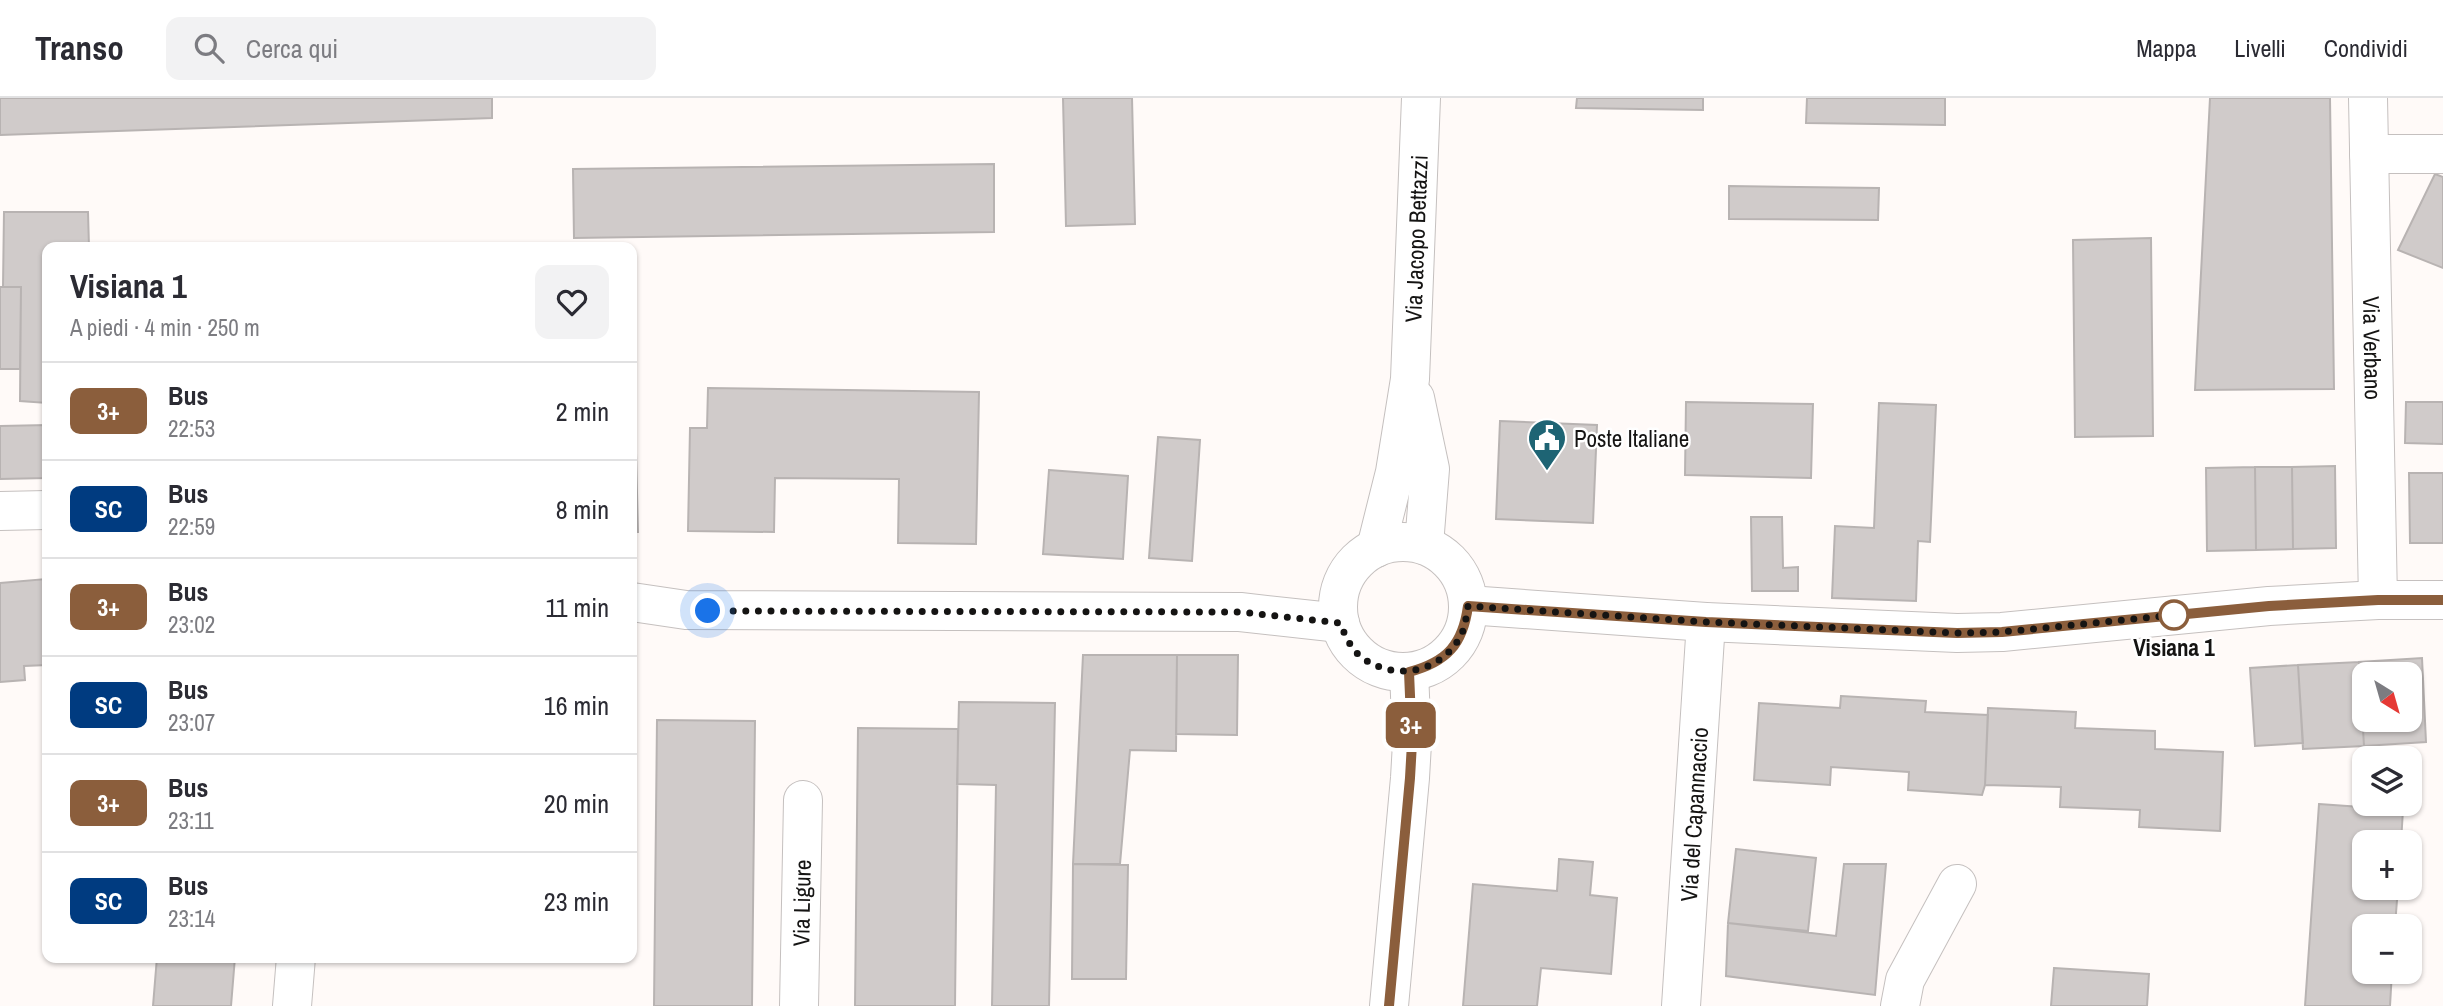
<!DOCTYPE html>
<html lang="it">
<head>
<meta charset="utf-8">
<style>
  :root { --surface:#fff; --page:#f2f2f3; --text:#2b2b33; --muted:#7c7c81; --line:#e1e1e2 }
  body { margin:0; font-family:"Archivo Narrow",sans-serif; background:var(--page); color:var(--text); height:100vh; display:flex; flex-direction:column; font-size:26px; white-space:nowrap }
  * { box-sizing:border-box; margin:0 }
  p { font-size:23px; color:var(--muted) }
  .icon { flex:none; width:38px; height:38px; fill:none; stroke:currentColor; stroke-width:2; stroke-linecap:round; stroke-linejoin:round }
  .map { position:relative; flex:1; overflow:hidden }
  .drawer { position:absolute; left:42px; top:144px; width:595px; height:721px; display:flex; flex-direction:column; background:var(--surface); border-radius:14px; box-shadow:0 2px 5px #0004 }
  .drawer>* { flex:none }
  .badge { padding:0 14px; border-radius:10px; font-size:24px; line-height:46px }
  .needle { width:46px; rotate:143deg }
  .tools { position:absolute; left:2352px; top:564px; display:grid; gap:14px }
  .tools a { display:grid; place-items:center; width:70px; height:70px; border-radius:14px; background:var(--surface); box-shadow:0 2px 5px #0004; font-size:35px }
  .you { position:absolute; width:35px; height:35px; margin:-18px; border:5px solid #fff; border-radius:50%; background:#1a73e8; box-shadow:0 0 0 10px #1a73e833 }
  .map>.badge { position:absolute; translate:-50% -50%; box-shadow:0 0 0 4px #fff }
  .round { display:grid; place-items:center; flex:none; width:74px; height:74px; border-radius:14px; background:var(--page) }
  .overview { display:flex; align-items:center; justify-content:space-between; height:119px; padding:0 28px }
  h1 { font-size:33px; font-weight:700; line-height:52px }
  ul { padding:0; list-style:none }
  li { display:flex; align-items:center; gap:21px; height:98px; padding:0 28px; border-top:2px solid var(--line) }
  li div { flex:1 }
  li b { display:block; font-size:26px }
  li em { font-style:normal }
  li .badge { min-width:77px; font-weight:700; text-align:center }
  header { display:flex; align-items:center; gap:42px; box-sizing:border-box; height:98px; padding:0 35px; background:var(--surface); border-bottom:2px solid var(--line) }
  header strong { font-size:33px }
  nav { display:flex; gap:38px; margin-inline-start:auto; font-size:24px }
  .search { width:490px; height:63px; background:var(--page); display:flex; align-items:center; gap:18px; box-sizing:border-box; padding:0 24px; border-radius:14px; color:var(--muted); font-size:26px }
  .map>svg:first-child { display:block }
</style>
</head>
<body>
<header>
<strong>Transo</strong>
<div class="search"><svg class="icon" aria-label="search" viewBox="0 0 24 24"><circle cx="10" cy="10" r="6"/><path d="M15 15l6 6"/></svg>Cerca qui</div>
<nav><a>Mappa</a><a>Livelli</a><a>Condividi</a></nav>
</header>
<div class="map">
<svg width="2443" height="908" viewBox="0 0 2443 908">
  <rect width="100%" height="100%" fill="#fffaf8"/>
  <!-- building -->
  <path fill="#d0cbca" stroke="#b8b3b2" stroke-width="2" fill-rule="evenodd" d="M0,0H492V20L0,37Z
    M1063,0H1132L1135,126L1066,128Z
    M1577,0H1703V12L1576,10Z
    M1807,0H1945V27L1806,25Z
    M2210,0H2330L2334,291L2195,292Z
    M994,66V134L574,140L573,71Z
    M2435,76L2443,79V170L2398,152Z
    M1729,88L1879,90L1878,122L1729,121Z
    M4,114H88L89,149H47V305L20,303L21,189H3Z
    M2151,140L2153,338L2075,339L2073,142Z
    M0,189H21L20,271H0Z
    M708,290L979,294L976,446L898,445L899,381L775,380L774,434L688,433L690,330H707Z
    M1686,304L1813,306L1811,380L1685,377Z
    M2406,304H2443V346L2405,345Z
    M1879,305L1936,307L1930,444L1918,443L1916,503L1832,500L1835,428L1874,430Z
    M1500,323L1597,327L1593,425L1496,421Z
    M47,327V380L0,381V328Z
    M1158,339L1200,342L1192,463L1149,460Z
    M632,355H636L638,434H632Z
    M2335,368L2336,450L2293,451L2292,369Z
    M2255,369H2292L2293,451L2256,452Z
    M2255,369L2256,452L2207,453L2206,370Z
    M1049,372L1128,378L1123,461L1043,456Z
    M2409,375H2443V445H2410Z
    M1751,419H1782L1783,470L1798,469V493H1752Z
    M46,481L47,567L24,568L25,582L0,584V485Z
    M1083,557H1177L1176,653L1130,652L1120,766H1073Z
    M1177,557H1238L1237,637L1176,636Z
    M2422,560L2426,644L2364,648L2359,564ZM2364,576H2410V621H2364Z
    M2359,564L2364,648L2303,651L2298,567Z
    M2298,567L2303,645L2255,648L2250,570Z
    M1841,598L1926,603L1925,614L1988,617L1985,687L1982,697L1908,692L1909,674L1831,669L1830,687L1754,682L1759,605L1840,610Z
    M959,604L1055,605L1049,908H992L996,687L957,686Z
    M1988,610L2076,614L2075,630L2155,633V651L2223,654L2220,733L2139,729L2140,712L2060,709L2061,689L1985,687Z
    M657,622L755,623L752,908H654Z
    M858,630L958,631L955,908H855Z
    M2319,706L2403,712L2401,744H2364V789H2398L2395,828H2364V873H2392L2390,908H2305Z
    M1736,751L1816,760L1808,833L1728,825Z
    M1559,761L1593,764L1590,797L1617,800L1611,876L1541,870L1537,908H1463L1473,786L1557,793Z
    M1073,766L1128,767L1126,881H1072Z
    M1844,766H1886L1875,897L1726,878L1728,825L1836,838Z
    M157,859H235L231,908H153Z
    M351,859H398V861Z
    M2054,870L2149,876L2147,908H2051Z"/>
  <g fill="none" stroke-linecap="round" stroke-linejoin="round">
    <defs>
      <g id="minor">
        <path id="s1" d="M2368,0L2378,502"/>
        <path d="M2369,56H2443"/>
        <path d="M1415,300L1430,371L1424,447"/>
        <path d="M0,413L47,412"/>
        <circle cx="1403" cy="509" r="65"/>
        <path id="s2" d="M1376,450L1395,374L1410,281L1421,0"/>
        <path d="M632,504L686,512L1240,514L1340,525"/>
        <path d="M1468,507L1706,524L1957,535L2002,534L2269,508L2378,502H2443"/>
        <path d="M292,908L296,859"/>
        <path id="s3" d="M799,908L803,702"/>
        <path d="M1389,908L1410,680L1412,645L1409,574"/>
        <path id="s4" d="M1681,908L1706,524"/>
        <path d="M1900,908L1905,882L1957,786"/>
      </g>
    </defs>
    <!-- minor casing -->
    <use href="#minor" stroke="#c5c0bf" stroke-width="40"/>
    <!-- minor -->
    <use href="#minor" stroke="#fff" stroke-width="38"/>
  </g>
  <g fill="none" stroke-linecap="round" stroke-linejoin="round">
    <defs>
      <path id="line" d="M1389,908L1410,680L1412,645L1409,574C1447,564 1463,546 1468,508L1706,524L1957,535L2002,534L2269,508L2378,502H2443"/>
    </defs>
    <!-- line casing -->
    <use href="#line" stroke="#fff" stroke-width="16"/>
    <!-- line -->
    <use href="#line" stroke="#8b5e3c" stroke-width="10"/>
    <!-- walk -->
    <path stroke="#151413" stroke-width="7" stroke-dasharray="0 12.6" d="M708,513L1240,514L1340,525C1345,537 1350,549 1360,558C1390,582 1435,577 1457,544C1465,533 1466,520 1468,508L1706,524L1957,535L2002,534L2174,517"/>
  </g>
  <!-- icons -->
  <defs>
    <symbol id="civic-pin" viewBox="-11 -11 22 30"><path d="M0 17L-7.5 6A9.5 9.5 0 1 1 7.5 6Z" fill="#1e6474" stroke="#fff"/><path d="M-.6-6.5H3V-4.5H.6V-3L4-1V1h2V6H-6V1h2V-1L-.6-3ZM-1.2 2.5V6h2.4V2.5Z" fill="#fff"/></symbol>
  </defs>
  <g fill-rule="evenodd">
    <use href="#civic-pin" x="1525" y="318" width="44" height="60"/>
  </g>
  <!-- markers -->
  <circle fill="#fff" stroke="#8b5e3c" stroke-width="3.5" cx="2174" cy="517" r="14"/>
  <g text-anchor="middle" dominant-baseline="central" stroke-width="5" stroke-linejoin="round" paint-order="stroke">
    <!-- street labels -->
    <g font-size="23" fill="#151413" stroke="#fff">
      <text stroke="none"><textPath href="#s2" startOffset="313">Via Jacopo Bettazzi</textPath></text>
      <text stroke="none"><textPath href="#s1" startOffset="250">Via Verbano</textPath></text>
      <text stroke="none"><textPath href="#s4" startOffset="192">Via del Capannaccio</textPath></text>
      <text stroke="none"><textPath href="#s3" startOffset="103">Via Ligure</textPath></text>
    </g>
    <!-- poi labels -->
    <g font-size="23" fill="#151413" stroke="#fff" text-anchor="start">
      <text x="1574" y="340">Poste Italiane</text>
    </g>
    <!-- stop labels -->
    <g font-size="23" font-weight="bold" fill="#151413" stroke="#fff">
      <text x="2174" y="549">Visiana 1</text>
    </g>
  </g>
</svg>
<div class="tools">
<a><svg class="needle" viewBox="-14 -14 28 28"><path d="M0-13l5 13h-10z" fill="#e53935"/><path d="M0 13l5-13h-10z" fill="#7c7c81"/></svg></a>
<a><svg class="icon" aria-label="layers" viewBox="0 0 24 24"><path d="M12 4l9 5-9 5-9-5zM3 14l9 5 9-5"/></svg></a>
<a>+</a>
<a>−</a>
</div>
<div class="you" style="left:708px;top:513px"></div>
<b class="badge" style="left:1411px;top:627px;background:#8b5e3c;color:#fff">3+</b>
<section class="drawer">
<div class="overview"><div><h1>Visiana 1</h1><p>A piedi · 4 min · 250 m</p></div><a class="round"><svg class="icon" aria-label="heart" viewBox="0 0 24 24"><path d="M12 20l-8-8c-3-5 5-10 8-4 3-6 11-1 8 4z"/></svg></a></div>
<ul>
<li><span class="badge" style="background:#8b5e3c;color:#fff">3+</span><div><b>Bus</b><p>22:53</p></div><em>2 min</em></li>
<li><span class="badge" style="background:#003b80;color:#fff">SC</span><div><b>Bus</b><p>22:59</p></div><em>8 min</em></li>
<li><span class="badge" style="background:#8b5e3c;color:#fff">3+</span><div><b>Bus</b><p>23:02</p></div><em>11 min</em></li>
<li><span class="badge" style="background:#003b80;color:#fff">SC</span><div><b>Bus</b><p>23:07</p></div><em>16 min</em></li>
<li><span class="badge" style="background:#8b5e3c;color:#fff">3+</span><div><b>Bus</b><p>23:11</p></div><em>20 min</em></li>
<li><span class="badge" style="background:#003b80;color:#fff">SC</span><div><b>Bus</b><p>23:14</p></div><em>23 min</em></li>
</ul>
</section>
</div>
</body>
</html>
